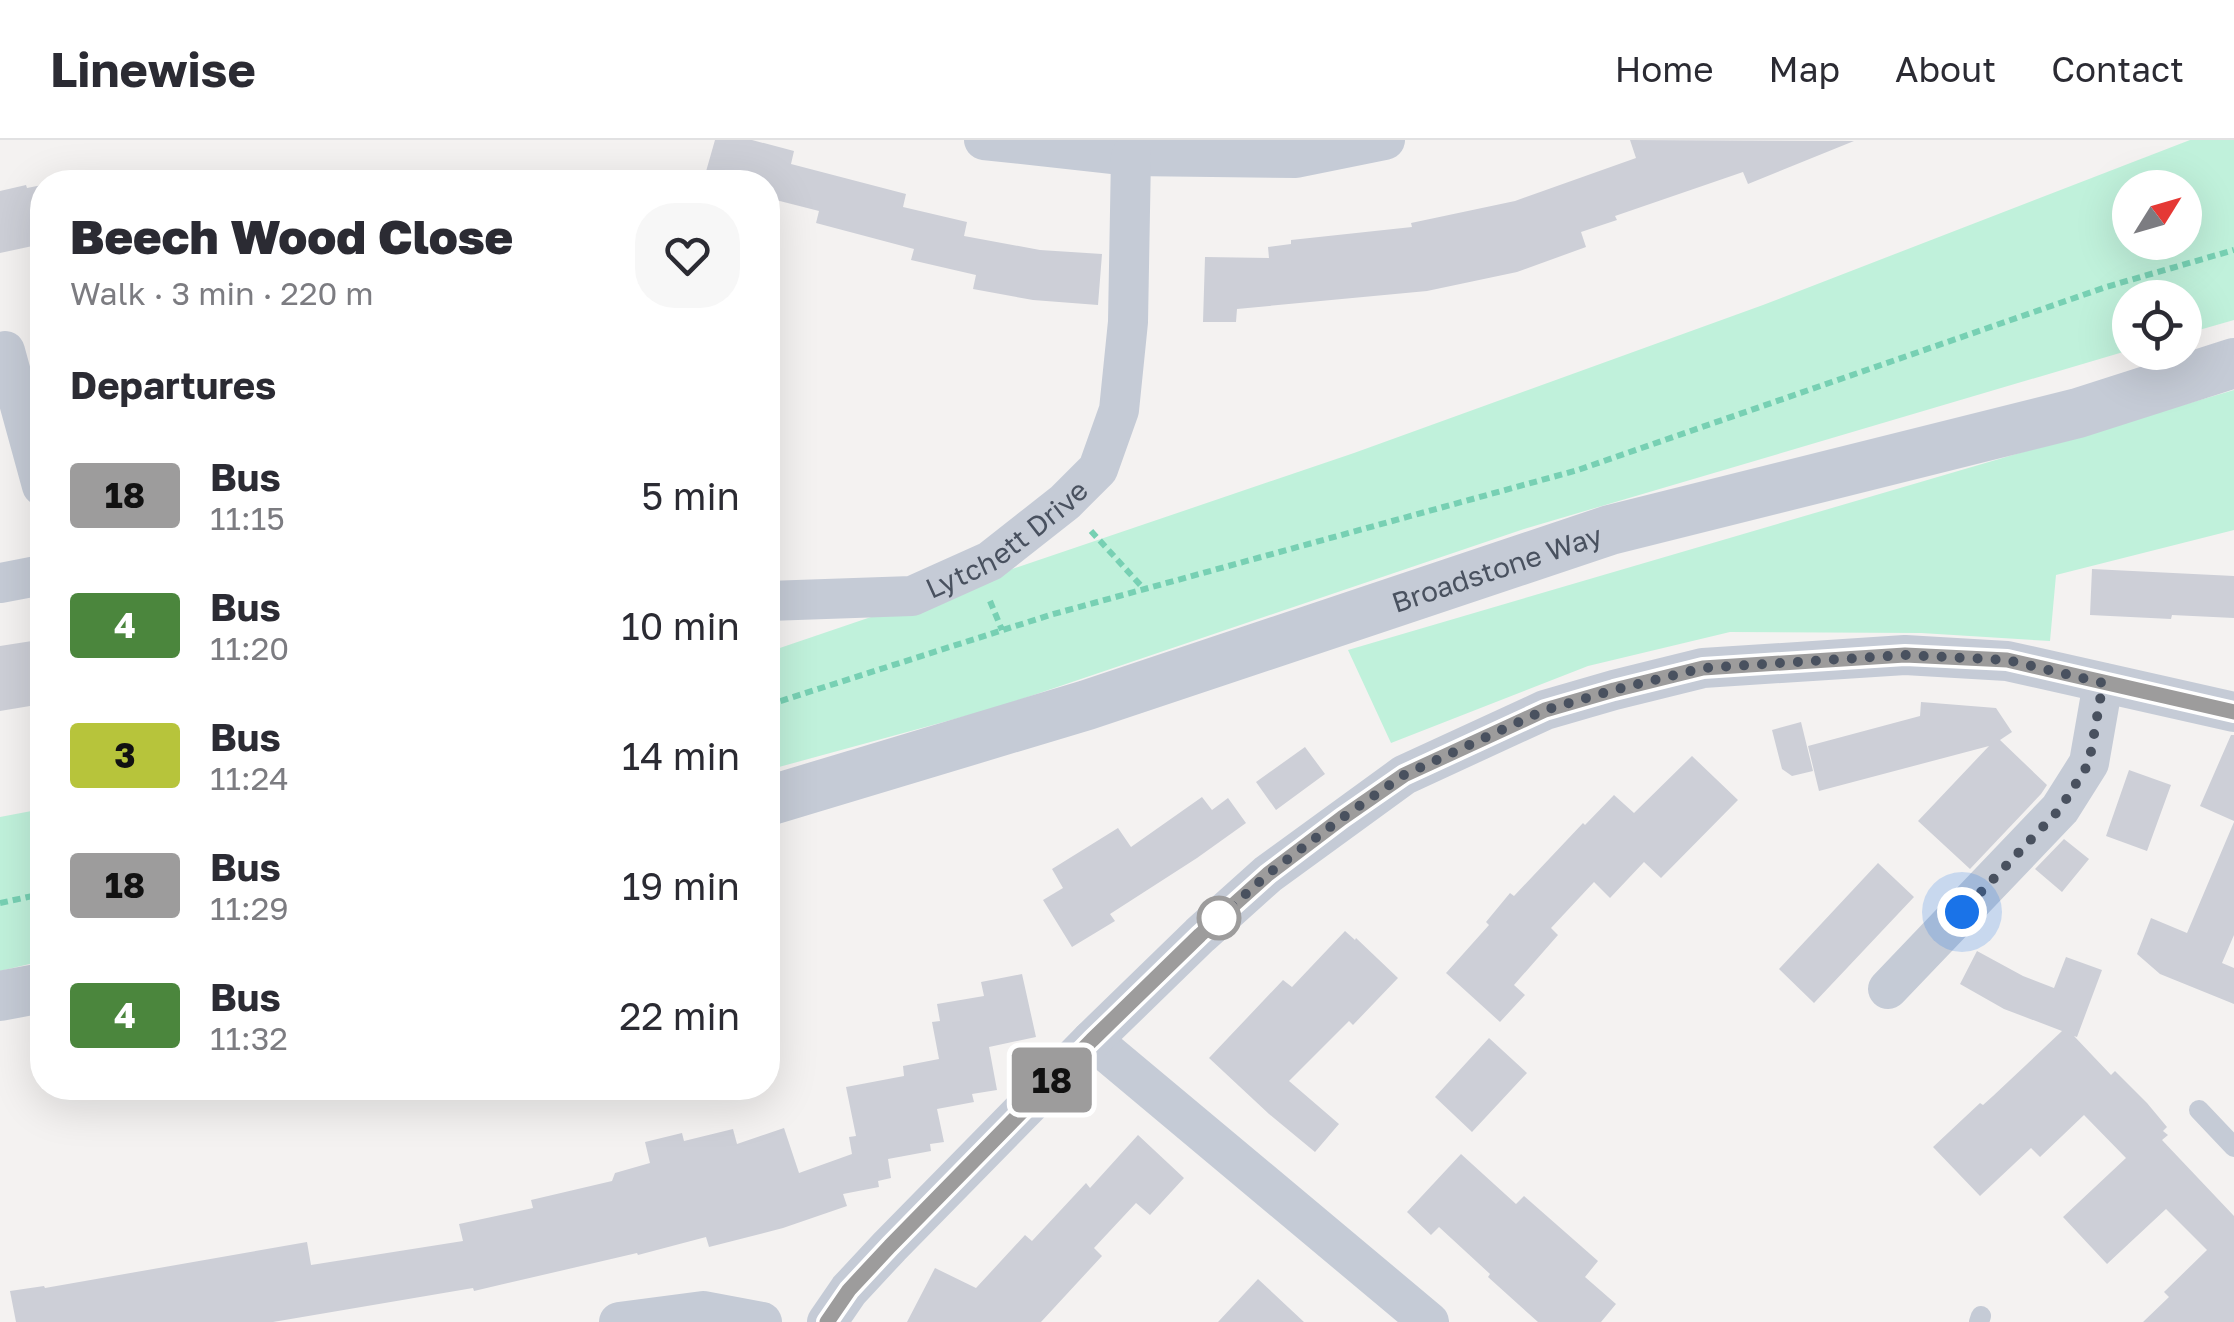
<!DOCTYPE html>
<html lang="en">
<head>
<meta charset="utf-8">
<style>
  :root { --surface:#fff; --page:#f7f7f7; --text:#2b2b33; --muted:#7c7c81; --line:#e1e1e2 }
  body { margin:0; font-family:"Golos Text",sans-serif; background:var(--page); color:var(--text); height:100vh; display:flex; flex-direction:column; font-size:38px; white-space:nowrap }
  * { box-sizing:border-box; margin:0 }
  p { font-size:32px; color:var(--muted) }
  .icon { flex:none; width:55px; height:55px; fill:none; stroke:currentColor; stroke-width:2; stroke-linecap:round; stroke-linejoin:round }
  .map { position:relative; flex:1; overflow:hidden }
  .sheet { position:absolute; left:30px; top:30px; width:750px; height:930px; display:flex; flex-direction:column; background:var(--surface); border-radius:40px; box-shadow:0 10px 40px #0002 }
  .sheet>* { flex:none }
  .badge { padding:0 20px; border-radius:8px; font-size:35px; line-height:65px }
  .needle { width:65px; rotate:53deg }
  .tools { position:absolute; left:2112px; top:30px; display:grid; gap:20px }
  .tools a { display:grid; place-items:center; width:90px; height:90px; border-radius:50%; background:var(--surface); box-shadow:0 10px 40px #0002; font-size:50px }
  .you { position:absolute; width:50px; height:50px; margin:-25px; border:8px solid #fff; border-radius:50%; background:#1a73e8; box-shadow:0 0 0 15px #1a73e833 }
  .map>.badge { position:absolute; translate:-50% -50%; box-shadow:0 0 0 5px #fff }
  h2 { padding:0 40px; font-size:38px; line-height:90px }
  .round { display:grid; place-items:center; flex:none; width:105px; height:105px; border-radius:40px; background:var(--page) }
  .headline { display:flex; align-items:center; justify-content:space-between; height:170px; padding:0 40px }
  h1 { font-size:48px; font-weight:800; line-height:75px }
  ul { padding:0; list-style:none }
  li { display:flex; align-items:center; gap:30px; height:130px; padding:0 40px }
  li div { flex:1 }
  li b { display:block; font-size:38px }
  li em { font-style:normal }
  li .badge { min-width:110px; font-weight:700; text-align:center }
  header { display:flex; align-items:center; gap:60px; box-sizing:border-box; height:140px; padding:0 50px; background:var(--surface); border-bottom:2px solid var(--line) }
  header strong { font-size:48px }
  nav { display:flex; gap:55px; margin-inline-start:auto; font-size:35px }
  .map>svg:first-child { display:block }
</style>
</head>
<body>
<header>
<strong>Linewise</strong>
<nav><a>Home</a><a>Map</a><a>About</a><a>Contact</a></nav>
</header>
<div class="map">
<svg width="2234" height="1182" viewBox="0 0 2234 1182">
  <rect width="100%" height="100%" fill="#f4f2f1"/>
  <!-- green -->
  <path fill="#c0f1db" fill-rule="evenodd" d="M2190,0H2234V180L2185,194V158H2130V210L1524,389L995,568L768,630V512L1354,313L1763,165ZM2130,48H2185V102H2130Z
    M2234,250V390L2056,435L2050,501L1921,493L1730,492L1588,526L1391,603L1348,510Z
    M42,669V821L0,831V677Z"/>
  <!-- building -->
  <path fill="#cdcfd7" d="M715,0H752L794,11L791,24L906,54L903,67L967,82L964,96L1040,110L1102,114L1098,165L1033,160L973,149L976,135L911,120L914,109L816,83L819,71L768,58V42H703Z
    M1630,0L1854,1L1748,44L1743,32L1615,76L1617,80L1581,92L1586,107L1517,132L1427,151L1237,169L1236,182H1203L1205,117L1269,118L1268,107L1291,104V100L1412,87L1411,83L1515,61L1636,18Z
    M26,45L27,48L42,45V104L0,113V51Z
    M2092,429L2234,436V478L2172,475L2171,479L2090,475Z
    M32,501L42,564L0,571V506Z
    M1921,562L1996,568L2012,592L2000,600L2047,645L2041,654L1970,729L1918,681L1989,606L1819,651L1808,606L1920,576Z
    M1801,582L1813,631L1792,636L1782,629L1772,590Z
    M2231,595H2234V681L2200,666Z
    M1305,607L1325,634L1276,670L1256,642Z
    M1692,616L1738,660L1661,738L1644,722L1610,758L1594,742L1551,788L1558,795L1514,845L1525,855L1500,882L1446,833L1489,785L1486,782L1510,753L1514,756L1583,683L1585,685L1614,655L1634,673Z
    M2129,630L2171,645L2147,711L2106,696Z
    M1202,657L1212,670L1228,658L1246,683L1197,718L1110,774L1115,781L1072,807L1043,760L1063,748L1052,729L1118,688L1131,707Z
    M2234,682V795L2222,823L2234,828V864L2160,834L2137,814L2151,778L2187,793Z
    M2064,699L2089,719L2062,752L2035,729Z
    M1878,723L1914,757L1814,863L1779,829Z
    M1345,791L1355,800L1356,798L1398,838L1353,885L1349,881L1289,941L1339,984L1315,1012L1269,974L1209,918L1283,840L1292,847Z
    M1977,811L2023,836L2054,848L2066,817L2102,830L2077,897L2074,896L2111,935L2115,931L2147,963L2167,987L2163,991L2168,995L2162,1000L2234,1076V1182H2143L2169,1157L2164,1152L2207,1110L2166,1069L2107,1124L2063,1077L2126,1018L2084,975L2040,1017L2031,1008L1980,1056L1933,1007L1980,963L1983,965L1993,956L2062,891L2004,869L1960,844Z
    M1022,834L1036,897L989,907L997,950L972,954L974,962L937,969L944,1002L930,1004L931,1011L888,1019L891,1038L878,1041L879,1047L843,1054L847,1066L783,1088L709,1107L706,1097L638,1115L637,1113L474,1151L473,1148L273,1182H16L10,1151L44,1146L45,1148L307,1102L311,1125L463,1101L459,1084L533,1068L531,1060L612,1041L615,1033L650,1023L645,1002L682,993L684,1001L733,989L737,1004L784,988L799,1033L852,1014L849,997L856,996L846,947L904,936L903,926L939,919L932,882L940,881L937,864L984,856L981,842Z
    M1489,898L1527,933L1472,992L1435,957Z
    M1138,995L1184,1038L1150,1075L1136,1063L1094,1108L1102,1116L1041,1182H907L935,1128L976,1148L1025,1095L1032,1101L1086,1043L1090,1048Z
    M1461,1014L1516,1064L1524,1056L1598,1121L1585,1137L1616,1164L1601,1182H1538L1488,1137L1490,1134L1439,1087L1431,1095L1407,1072Z
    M1258,1139L1304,1182H1218Z"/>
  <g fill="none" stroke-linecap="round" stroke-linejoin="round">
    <!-- path -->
    <path stroke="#77d0b3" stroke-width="6" stroke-dasharray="8 5" stroke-linecap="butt" d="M1091,391L1144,449
      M990,461L1002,490
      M768,565L1050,475L1578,330L2106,147L2234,110
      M0,763L42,754"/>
    <!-- service -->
    <path stroke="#c5cbd6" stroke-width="20" d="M2199,970L2234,1007
      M1979,1182L1981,1176"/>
    <!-- minor -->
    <g stroke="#c5cbd6" stroke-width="40">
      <path d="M984,0L1131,16L1296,18L1385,0"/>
      <path d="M5,211L42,346"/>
      <path d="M0,443L42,435"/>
      <path id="s1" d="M768,461L912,456L990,421L1065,362L1098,329L1119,270L1128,182L1131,16"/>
      <path d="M1888,849L2060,669L2089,623L2103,543"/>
      <path d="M1092,900L1429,1182"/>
      <path d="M619,1182L703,1171L762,1182"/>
      <path d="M827,1182L849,1150L890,1106L1092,900L1200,795L1268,734L1404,635L1545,570L1614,550L1703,528L1905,515L2007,521L2234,572"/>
    </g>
    <!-- tertiary -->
    <g stroke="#c5cbd6" stroke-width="50">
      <path id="s2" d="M768,661L1087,565L1610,390L2078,273L2234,223"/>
      <path d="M0,856L42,848"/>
    </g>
  </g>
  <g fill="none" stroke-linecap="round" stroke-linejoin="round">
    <defs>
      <path id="line" d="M827,1182L849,1150L890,1106L1092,900L1200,795L1268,734L1342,678L1404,635L1545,570L1614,550L1703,528L1905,515L2007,520L2234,572"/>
    </defs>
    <!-- line casing -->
    <use href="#line" stroke="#fff" stroke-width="22"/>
    <!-- line -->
    <use href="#line" stroke="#9d9c9c" stroke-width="15"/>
    <!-- walk -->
    <path stroke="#49515f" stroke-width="10" stroke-dasharray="0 18" d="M1219,778L1268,734L1342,678L1404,635L1545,570L1614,550L1703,528L1905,515L2007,520L2103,543L2089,623L2060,669L1962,772"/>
  </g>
  <!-- markers -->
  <circle fill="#fff" stroke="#9d9c9c" stroke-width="5" cx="1219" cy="778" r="20"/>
  <g text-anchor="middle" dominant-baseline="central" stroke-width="8" stroke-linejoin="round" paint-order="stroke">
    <!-- street labels -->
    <g font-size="28" fill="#49515f" stroke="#fff">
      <text stroke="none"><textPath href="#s1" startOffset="255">Lytchett Drive</textPath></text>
      <text stroke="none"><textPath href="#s2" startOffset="765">Broadstone Way</textPath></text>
    </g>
  </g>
</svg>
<div class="tools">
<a><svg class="needle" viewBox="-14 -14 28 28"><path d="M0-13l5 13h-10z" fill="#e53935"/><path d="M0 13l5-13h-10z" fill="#7c7c81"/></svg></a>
<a><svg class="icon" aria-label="locate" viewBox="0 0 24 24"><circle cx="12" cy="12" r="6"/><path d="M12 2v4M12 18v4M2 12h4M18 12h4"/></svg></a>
</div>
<div class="you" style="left:1962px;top:772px"></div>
<b class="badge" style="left:1052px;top:940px;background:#9d9c9c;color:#111">18</b>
<section class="sheet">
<div class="headline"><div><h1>Beech Wood Close</h1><p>Walk · 3 min · 220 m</p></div><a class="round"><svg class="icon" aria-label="heart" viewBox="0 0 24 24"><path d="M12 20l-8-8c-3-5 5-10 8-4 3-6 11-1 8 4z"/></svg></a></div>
<h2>Departures</h2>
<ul>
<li><span class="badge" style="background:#9d9c9c;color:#111">18</span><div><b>Bus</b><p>11:15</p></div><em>5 min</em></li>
<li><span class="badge" style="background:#4b863d;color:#fff">4</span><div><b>Bus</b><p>11:20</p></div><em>10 min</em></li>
<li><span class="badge" style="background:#b7c43b;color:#111">3</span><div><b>Bus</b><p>11:24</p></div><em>14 min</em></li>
<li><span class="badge" style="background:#9d9c9c;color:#111">18</span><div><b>Bus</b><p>11:29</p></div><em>19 min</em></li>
<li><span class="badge" style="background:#4b863d;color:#fff">4</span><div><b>Bus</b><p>11:32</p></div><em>22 min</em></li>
</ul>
</section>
</div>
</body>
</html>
